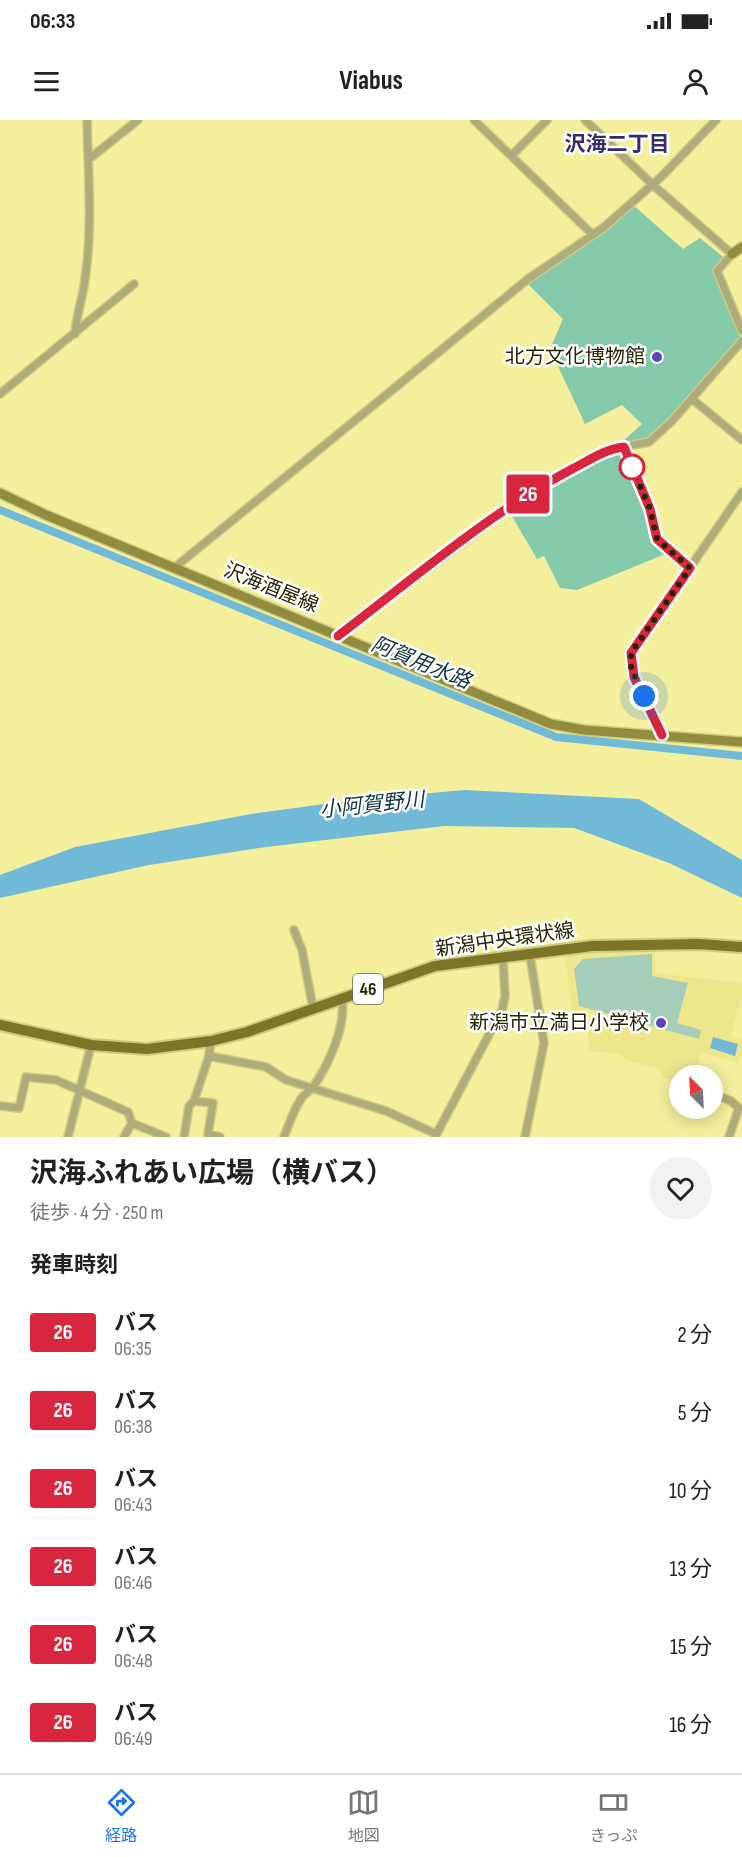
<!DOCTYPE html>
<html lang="ja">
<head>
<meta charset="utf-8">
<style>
  :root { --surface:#fff; --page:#f2f2f2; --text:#222; --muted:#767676; --line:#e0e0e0; --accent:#1a73e8 }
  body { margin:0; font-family:"Sofia Sans Condensed","Noto Sans JP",sans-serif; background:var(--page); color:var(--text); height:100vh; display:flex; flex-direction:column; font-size:22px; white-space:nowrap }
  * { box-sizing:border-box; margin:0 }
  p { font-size:20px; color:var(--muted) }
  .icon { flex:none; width:33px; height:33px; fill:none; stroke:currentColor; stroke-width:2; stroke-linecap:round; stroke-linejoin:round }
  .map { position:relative; height:1017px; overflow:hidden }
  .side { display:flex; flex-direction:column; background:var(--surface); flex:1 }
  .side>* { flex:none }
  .badge { padding:0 12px; border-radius:4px; font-size:21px; line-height:39px }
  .needle { width:39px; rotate:336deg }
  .fabs { position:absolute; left:669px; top:945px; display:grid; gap:12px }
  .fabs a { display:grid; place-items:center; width:54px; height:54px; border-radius:50%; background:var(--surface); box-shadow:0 3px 15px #0003; font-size:30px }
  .you { position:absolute; width:30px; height:30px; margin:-15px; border:4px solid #fff; border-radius:50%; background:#1a73e8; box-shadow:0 0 0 9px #1a73e833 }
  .map>.badge { position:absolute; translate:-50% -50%; box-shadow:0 0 0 3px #fff }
  h2 { padding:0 30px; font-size:22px; line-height:54px }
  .round { display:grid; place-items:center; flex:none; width:63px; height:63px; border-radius:32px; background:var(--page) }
  .overview { display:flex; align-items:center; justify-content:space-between; height:102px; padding:0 30px }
  h1 { font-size:28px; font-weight:700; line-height:45px }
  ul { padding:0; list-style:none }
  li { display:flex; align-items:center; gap:18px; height:78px; padding:0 30px }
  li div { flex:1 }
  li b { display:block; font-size:22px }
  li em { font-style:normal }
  li .badge { min-width:66px; font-weight:700; text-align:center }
  .status { display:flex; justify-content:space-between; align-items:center; height:42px; padding:0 30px; background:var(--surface); direction:ltr }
  .status svg { height:16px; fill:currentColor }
  header { display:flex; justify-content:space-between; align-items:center; height:78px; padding:0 30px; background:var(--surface); font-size:27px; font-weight:700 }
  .menu { display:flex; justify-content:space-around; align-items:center; height:84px; border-top:2px solid var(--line); background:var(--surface); font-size:16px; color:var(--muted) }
  .menu a { display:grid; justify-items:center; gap:3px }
  .menu .selected { color:var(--accent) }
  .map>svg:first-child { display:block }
</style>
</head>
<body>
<div class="status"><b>06:33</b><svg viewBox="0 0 49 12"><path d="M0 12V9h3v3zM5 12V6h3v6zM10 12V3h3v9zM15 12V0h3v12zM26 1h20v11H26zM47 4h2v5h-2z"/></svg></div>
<header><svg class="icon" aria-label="menu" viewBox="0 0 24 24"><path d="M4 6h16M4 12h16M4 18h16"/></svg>Viabus<svg class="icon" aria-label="person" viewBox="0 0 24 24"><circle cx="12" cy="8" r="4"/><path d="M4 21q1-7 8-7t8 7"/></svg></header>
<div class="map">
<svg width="742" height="1017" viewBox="0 0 742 1017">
  <rect width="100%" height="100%" fill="#f4ef9c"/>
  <!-- built -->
  <path fill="#ede68b" d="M655,827V853L742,863V876L731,915L742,920V933L738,943L700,932L697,955L680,956L679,961L664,958L659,948L627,941L621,934L589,931L586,889L572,890L564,834L611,828Z"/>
  <!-- green -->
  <path fill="#a4cdba" d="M652,834V856L688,863L677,903L701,910L699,919L579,886L574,849L583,839Z"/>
  <!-- forest -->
  <path fill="#83c9aa" d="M632,84L683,129L700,118L723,137L713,149L740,218L669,300L635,328L622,322L642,304L622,285L585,304L550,229L563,199L527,163Z
    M611,332L623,333L655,420L668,433L577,470L560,468L544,436L537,439L510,393Z"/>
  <!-- water -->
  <path fill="#71bad7" d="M465,670L639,679L742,740V778L669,743L574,708L444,706L266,727L149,745L0,778V755L75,727L251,694L354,680Z
    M713,917L738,924L735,936L710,928Z"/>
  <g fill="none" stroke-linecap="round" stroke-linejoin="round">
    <!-- canal -->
    <path stroke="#71bad7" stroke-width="8" d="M0,390L556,617L742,636"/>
    <defs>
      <path id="minor" d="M474,0L593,115
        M585,0L653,65L732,134L717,151L742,211
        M511,36L547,0
        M89,39L138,0
        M75,214C76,195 83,178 85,159C93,107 88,52 87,0
        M0,274L134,164
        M692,279L742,320
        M624,327L650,389L657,419L690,448
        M563,354L611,329L649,322L672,301L742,221
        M174,448L528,159L603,108L661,57L716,0
        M662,615L634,557L631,533L742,372
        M294,810L302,830L313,888
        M209,936L266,947L286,960L386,991L436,1014
        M676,963L680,964
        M712,973L731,981L739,988L729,1017
        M194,981L213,983L208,1014L220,1017
        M0,986L19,988L26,957L56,960L128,992L132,1003
        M132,1003L166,1017
        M68,1017L91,925
        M124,1017L132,1003
        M184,1017L189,986L194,981L209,936L211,921
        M284,1017C289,1004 293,991 301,979C304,974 310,971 314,966C329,943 346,907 342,879
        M435,1017L502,890L505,876L503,838
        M525,1017L544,923L530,836"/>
      <path id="tertiary" d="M338,516L512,385L563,354"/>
      <path id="secondary" d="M732,134L742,127
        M0,373L46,395L551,604L584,610L742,622"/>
      <path id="primary" d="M0,905L91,925L147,929L211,921L247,912L435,846L592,826L698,824L742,827"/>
    </defs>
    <!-- minor casing -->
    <use href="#minor" stroke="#cfca80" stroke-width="10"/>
    <!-- tertiary casing -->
    <use href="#tertiary" stroke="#cfca80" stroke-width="11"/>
    <!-- secondary casing -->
    <use href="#secondary" stroke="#cfca80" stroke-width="12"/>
    <!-- primary casing -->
    <use href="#primary" stroke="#cfca80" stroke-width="14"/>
    <!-- minor -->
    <use href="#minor" stroke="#afac7c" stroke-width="7"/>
    <!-- tertiary -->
    <use href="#tertiary" stroke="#afac7c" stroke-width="8"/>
    <!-- secondary -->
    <use href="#secondary" stroke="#928c41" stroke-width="9"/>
    <!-- primary -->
    <use href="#primary" stroke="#7b7528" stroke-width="10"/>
  </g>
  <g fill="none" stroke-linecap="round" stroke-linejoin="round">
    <defs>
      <path id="line" d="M338,516C414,458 489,393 574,348C590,340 605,329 624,327L650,389L657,419L690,448L631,533L634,557L662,615"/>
    </defs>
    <!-- line casing -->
    <use href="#line" stroke="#fff" stroke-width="14"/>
    <!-- line -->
    <use href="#line" stroke="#d7263d" stroke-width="9"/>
    <!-- walk -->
    <path stroke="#272402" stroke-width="6" stroke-dasharray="0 10.8" d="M632,347L650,389L657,419L690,448L631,533V548L644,576"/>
  </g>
  <!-- markers -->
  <g fill="#5844bc" stroke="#fff" stroke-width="2">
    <circle cx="657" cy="237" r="6"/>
    <circle cx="661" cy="903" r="6"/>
  </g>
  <circle fill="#fff" stroke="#d7263d" stroke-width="3" cx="632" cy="347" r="12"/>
  <g text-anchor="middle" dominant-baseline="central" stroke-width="5" stroke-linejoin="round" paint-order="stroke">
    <!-- shield labels -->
    <rect fill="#fff" stroke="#68664e" stroke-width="1.5" x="353" y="854" width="30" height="30" rx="4.5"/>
    <g font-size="18" font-weight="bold" fill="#272402">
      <text x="368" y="869">46</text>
    </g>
    <!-- poi labels -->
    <g font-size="20" fill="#272402" stroke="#fff" text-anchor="end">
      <text x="645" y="237">北方文化博物館</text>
      <text x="649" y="903">新潟市立満日小学校</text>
    </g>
    <!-- street labels -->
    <g font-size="20" fill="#272402" stroke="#fff">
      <text transform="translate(271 468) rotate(22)">沢海酒屋線</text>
      <text transform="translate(505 820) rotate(-8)">新潟中央環状線</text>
    </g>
    <!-- neighbourhood labels -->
    <g font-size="21" font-weight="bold" fill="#342d69" stroke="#fff">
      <text x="617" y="24">沢海二丁目</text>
    </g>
    <!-- water labels -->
    <g font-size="21" font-style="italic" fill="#113440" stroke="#fff">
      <text transform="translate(421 543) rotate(22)">阿賀用水路</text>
      <text transform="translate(372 685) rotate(-6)">小阿賀野川</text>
    </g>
  </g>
</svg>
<div class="fabs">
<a><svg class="needle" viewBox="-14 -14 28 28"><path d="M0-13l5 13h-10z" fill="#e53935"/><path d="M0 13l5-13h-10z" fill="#767676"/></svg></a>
</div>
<div class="you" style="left:644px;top:576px"></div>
<b class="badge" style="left:528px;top:374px;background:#d7263d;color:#fff">26</b>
</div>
<section class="side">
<div class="overview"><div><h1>沢海ふれあい広場（横バス）</h1><p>徒歩 · 4 分 · 250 m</p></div><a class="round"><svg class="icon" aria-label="heart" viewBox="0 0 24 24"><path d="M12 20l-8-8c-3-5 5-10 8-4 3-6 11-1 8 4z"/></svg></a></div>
<h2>発車時刻</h2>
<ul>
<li><span class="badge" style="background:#d7263d;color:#fff">26</span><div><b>バス</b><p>06:35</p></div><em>2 分</em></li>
<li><span class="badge" style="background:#d7263d;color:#fff">26</span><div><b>バス</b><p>06:38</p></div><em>5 分</em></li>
<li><span class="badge" style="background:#d7263d;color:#fff">26</span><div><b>バス</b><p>06:43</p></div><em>10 分</em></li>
<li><span class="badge" style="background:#d7263d;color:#fff">26</span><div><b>バス</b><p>06:46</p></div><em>13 分</em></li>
<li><span class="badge" style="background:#d7263d;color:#fff">26</span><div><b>バス</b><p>06:48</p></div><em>15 分</em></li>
<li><span class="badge" style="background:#d7263d;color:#fff">26</span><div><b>バス</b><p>06:49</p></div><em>16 分</em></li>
</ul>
</section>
<nav class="menu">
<a class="selected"><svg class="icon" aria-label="directions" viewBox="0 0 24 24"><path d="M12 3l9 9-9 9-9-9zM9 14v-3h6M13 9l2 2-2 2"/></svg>経路</a>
<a><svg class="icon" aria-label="map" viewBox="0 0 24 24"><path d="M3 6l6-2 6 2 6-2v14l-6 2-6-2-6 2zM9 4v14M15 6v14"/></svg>地図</a>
<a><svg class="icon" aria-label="tickets" viewBox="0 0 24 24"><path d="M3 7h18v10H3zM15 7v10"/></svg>きっぷ</a>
</nav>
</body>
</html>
